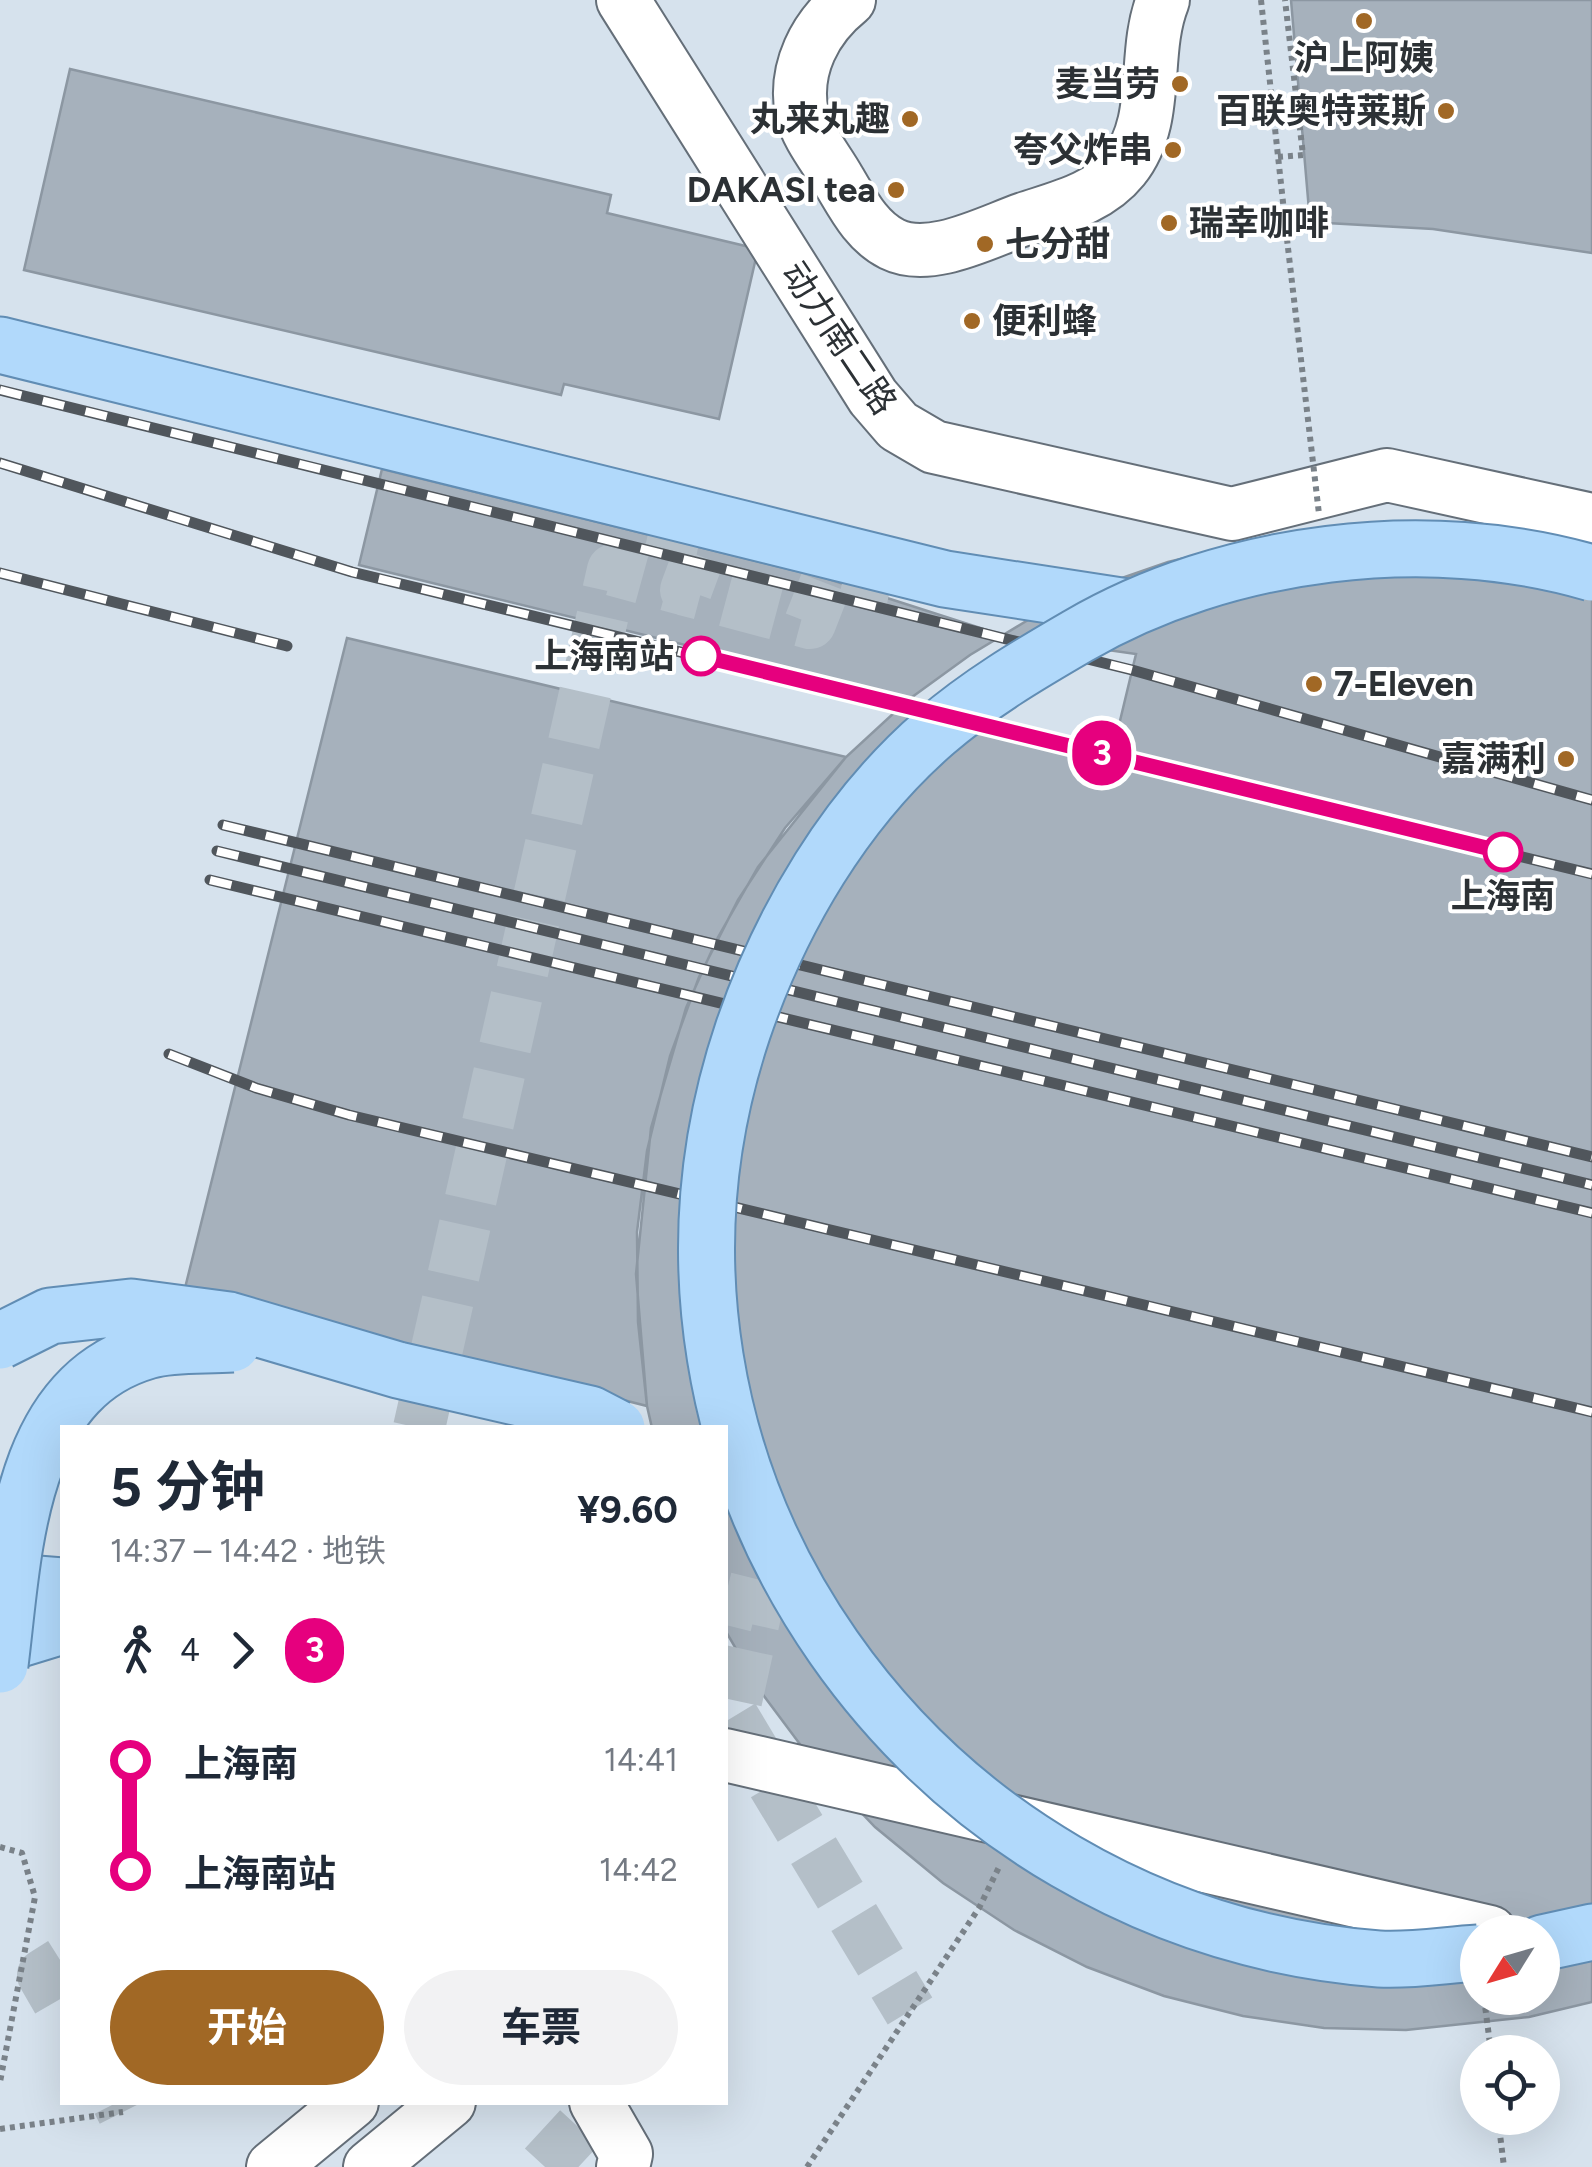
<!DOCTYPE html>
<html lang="zh">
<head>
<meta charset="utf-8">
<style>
  :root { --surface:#fff; --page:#f2f2f3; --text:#1f2937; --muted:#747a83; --accent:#a16825 }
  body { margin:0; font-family:Figtree,"Noto Sans SC",sans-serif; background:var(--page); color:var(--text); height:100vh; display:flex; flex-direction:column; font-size:38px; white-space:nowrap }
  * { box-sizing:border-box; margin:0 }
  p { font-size:32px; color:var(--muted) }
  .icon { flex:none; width:55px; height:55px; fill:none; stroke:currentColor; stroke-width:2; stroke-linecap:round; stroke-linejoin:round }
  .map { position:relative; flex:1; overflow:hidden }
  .side { position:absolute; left:60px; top:1425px; width:668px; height:680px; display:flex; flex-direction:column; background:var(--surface); border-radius:0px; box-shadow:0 10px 40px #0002 }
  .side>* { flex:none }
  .badge { padding:0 20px; border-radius:32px; font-size:35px; line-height:65px }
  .needle { width:65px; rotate:233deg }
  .fabs { position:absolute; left:1460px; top:1915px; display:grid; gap:20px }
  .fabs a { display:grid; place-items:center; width:100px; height:100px; border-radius:50%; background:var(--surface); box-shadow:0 10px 40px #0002; font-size:50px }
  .map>.badge { position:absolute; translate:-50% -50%; box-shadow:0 0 0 5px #fff }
  .legs { display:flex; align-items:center; gap:15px; height:110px; padding:0 50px; font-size:32px }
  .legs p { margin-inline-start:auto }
  .summary { display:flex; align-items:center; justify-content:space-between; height:170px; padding:0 50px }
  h1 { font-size:55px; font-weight:700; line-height:75px }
  .primary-button { display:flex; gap:20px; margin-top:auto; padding:20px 50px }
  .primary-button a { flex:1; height:115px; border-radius:60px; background:var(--accent); color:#fff; font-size:40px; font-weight:700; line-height:115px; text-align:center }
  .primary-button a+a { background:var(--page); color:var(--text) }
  ul { padding:0 50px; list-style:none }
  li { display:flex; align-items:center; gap:35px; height:110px; font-size:38px }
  li i { display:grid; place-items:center; width:15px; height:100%; margin:0 12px; background:currentColor }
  li i::after { content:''; width:25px; height:25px; margin:-12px; border:8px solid; border-radius:50%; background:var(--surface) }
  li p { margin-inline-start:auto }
  li:first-child i { background:linear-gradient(#0000 50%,currentColor 0) }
  li:last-child i { background:linear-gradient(currentColor 50%,#0000 0) }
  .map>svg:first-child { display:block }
</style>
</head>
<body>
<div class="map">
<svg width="1592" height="2167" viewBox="0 0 1592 2167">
  <rect width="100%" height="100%" fill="#d6e2ed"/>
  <!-- building -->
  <path fill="#a6b1bc" stroke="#8c97a2" stroke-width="2.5" fill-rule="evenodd" d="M1291,0H1592V253L1433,229L1310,222Z
    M70,69L611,195L607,213L758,249L719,419L564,384L561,395L24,270Z
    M382,469L825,578L1002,635L1136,654L1113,750L359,565Z
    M1243,544L1592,561V2002L1529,2017L1406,2030L1324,2028L1243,2016L1164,1996L1087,1967L1014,1930L943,1883L875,1827L814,1763L761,1692L725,1630V1428H652L647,1406L636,1274L651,1128L686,1008L717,939L758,867L846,757L908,700L970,655L1033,617L1099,586L1168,562ZM1478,1932H1542V1998H1478Z
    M347,638L846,757L785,828L738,900L699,977L670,1056L647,1151L637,1232L638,1322L647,1406L185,1288Z"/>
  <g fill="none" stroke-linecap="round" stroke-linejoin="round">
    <!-- minor-tunnel -->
    <path stroke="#b4bfc8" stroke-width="52" stroke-dasharray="52 26" stroke-linecap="butt" d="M650,524L706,536L686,590L810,623L830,572L891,585
      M419,1428L613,570L686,590
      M725,1598L757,1606L725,1751
      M733,1717L910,2011
      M62,1963L43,1975L62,2008
      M118,2102L123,2112
      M544,2166L603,2102"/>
    <defs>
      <path id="minor" d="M623,0L873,397L898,426L934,447L1232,514L1387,475L1592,520
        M849,0C815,27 793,69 802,114C807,136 828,161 839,181C853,204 866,231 892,244C930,263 987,232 1024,219C1060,207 1098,199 1123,168C1162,119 1141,55 1163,0
        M725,1755L1490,1932
        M596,2102L626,2154L623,2167
        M273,2167L352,2102
        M370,2167L449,2102"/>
      <path id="major" d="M0,345L945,579L1127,607
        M0,1581L62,1586
        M0,1645L62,1626
        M1542,1943L1592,1932"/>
    </defs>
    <!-- minor casing -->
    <use href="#minor" stroke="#656f79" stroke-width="56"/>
    <!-- major casing -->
    <use href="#major" stroke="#618db4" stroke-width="59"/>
    <!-- path -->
    <path stroke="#7a8289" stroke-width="6" stroke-dasharray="5 5" stroke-linecap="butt" d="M1261,0L1288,248
      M1278,157L1303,155L1285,0
      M0,1847L22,1853L35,1897L0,2082
      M1498,2118L1504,2167
      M0,2129L123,2112
      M807,2167L979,1908L1000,1865"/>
    <!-- minor -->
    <use href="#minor" stroke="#fff" stroke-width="52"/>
    <!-- major -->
    <use href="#major" stroke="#b1d9fb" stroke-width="55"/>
    <defs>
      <path id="rail" d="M0,390L1132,670L1592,800
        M0,463L352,572L1592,874
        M0,573L287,646
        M223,825L1592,1157
        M217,851L1592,1185
        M210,880L1592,1213
        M169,1054L256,1088L349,1115L1592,1412"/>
    </defs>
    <!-- rail casing -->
    <use href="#rail" stroke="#50565c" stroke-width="11"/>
    <!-- rail -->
    <use href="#rail" stroke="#fff" stroke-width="8" stroke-dasharray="22" stroke-linecap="butt"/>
    <defs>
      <path id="major-bridge" d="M0,1341L50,1316L131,1307L229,1320L398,1370L590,1414L617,1428
        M0,1665C14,1555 16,1389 147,1351C172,1343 205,1346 232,1344
        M1478,1953C1445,1955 1411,1961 1379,1959C922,1924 594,1473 743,1030C781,919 845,810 935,732C979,694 1028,665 1078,636C1225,550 1428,525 1592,573"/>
    </defs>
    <!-- major-bridge casing -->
    <use href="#major-bridge" stroke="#618db4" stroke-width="59" stroke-linecap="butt"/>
    <!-- path-bridge -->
    <path stroke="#7a8289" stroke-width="6" stroke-dasharray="5 5" stroke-linecap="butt" d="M1288,248L1319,514
      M1484,1998L1491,2052"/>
    <!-- major-bridge -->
    <use href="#major-bridge" stroke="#b1d9fb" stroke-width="55"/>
  </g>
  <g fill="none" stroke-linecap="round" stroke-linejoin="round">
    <defs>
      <path id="line-1" d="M701,656L1503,852"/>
    </defs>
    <!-- line-1 casing -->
    <use href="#line-1" stroke="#fff" stroke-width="22"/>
    <!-- line-1 -->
    <use href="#line-1" stroke="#e6007e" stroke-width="15"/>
  </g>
  <!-- markers -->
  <g fill="#a16825" stroke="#fff" stroke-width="4">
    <circle cx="1364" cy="21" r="10"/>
    <circle cx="1180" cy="84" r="10"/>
    <circle cx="1446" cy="111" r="10"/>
    <circle cx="910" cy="119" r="10"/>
    <circle cx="1173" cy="150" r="10"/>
    <circle cx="896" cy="190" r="10"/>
    <circle cx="1169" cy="223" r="10"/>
    <circle cx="985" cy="244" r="10"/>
    <circle cx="972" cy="321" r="10"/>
    <circle cx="1314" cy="684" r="10"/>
    <circle cx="1566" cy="759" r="10"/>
  </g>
  <g fill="#fff" stroke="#e6007e" stroke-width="5">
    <circle cx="701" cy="656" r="18"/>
    <circle cx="1503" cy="852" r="18"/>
  </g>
  <g text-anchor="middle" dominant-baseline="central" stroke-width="8" stroke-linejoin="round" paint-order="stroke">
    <!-- poi labels -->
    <g font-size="35" font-weight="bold" fill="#2c3135" stroke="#fff" text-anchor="end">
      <text x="1364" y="58" text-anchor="middle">沪上阿姨</text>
      <text x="1160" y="84">麦当劳</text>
      <text x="1426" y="111">百联奥特莱斯</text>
      <text x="890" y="119">丸来丸趣</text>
      <text x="1153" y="150">夸父炸串</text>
      <text x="876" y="190">DAKASI tea</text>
      <text x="1189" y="223" text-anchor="start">瑞幸咖啡</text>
      <text x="1005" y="244" text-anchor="start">七分甜</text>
      <text x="992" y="321" text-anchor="start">便利蜂</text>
      <text x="1334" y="684" text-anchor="start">7-Eleven</text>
      <text x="1546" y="759">嘉满利</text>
    </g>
    <!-- street labels -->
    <g font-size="35" fill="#2c3135" stroke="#fff">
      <text transform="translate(839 338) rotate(56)">动力南二路</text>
    </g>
    <!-- stop labels -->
    <g font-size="35" font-weight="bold" fill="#2c3135" stroke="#fff" text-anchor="end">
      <text x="674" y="656">上海南站</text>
      <text x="1503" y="896" text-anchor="middle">上海南</text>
    </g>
  </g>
</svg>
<div class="fabs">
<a><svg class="needle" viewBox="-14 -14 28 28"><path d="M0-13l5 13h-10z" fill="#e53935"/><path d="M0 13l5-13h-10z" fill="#747a83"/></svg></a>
<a><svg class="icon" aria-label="locate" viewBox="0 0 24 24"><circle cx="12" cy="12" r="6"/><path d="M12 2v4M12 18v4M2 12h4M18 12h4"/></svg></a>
</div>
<b class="badge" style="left:1102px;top:753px;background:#e6007e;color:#fff">3</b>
<section class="side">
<div class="summary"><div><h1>5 分钟</h1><p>14:37 – 14:42 · 地铁</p></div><b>¥9.60</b></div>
<div class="legs"><svg class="icon" aria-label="walk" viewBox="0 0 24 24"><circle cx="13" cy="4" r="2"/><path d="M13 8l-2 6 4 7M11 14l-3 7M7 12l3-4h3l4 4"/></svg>4<svg class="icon" aria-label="forward" viewBox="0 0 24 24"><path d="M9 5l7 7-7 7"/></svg><b class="badge" style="background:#e6007e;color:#fff">3</b></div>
<ul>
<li><i style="color:#e6007e"></i><b>上海南</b><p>14:41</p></li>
<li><i style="color:#e6007e"></i><b>上海南站</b><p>14:42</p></li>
</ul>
<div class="primary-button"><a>开始</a><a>车票</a></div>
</section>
</div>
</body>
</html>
